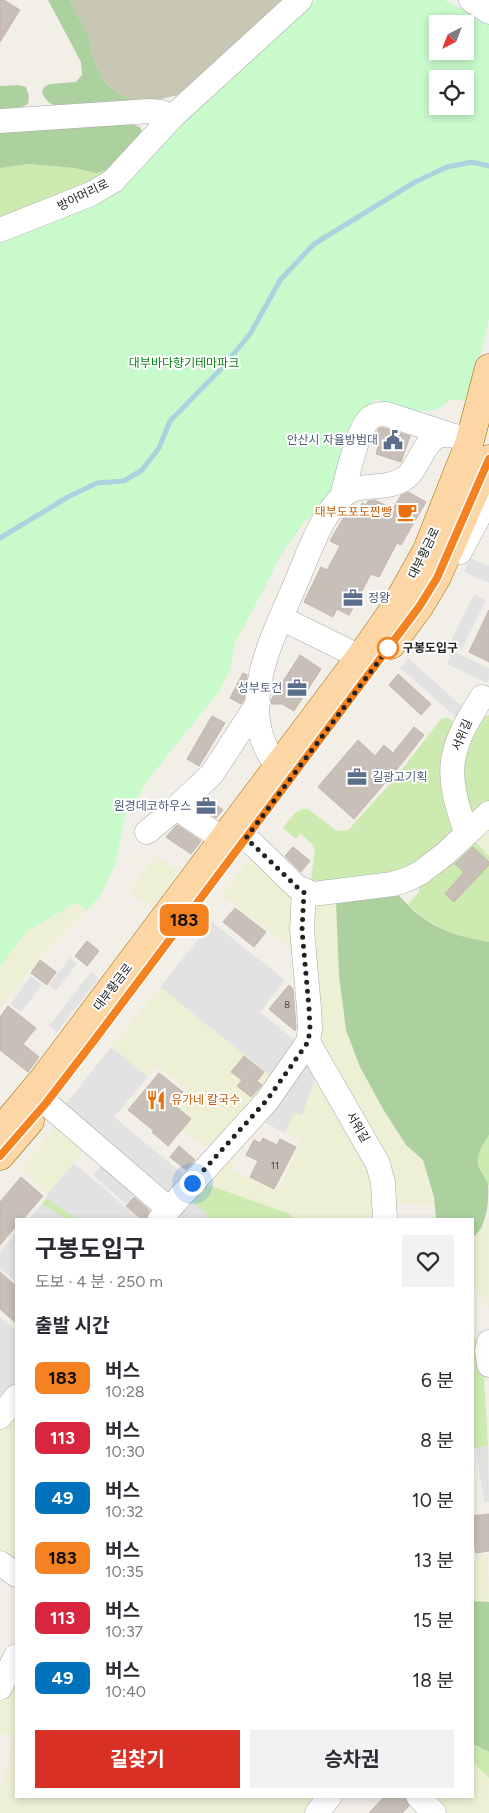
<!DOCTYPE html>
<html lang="ko">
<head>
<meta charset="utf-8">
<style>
  :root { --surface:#fff; --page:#f2f2f3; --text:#2b2b33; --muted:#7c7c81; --accent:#d93025 }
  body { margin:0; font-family:Figtree,"Noto Sans KR",sans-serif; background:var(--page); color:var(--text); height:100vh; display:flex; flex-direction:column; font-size:19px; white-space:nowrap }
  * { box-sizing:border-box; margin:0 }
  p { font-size:16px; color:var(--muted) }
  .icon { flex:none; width:28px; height:28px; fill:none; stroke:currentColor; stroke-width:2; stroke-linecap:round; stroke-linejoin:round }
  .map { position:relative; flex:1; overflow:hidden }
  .sheet { position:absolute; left:15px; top:1218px; width:459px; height:580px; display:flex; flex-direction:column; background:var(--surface); border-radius:0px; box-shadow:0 2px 8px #0003 }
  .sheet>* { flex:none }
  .badge { padding:0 10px; border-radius:8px; font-size:18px; line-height:32px }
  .needle { width:32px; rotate:222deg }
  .fabs { position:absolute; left:429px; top:15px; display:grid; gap:10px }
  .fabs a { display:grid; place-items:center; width:45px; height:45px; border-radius:0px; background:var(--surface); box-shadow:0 2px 8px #0003; font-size:25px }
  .you { position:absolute; width:25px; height:25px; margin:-12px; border:4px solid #fff; border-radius:50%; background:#1a73e8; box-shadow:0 0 0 8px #1a73e833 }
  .map>.badge { position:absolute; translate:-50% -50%; box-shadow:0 0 0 2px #fff }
  h2 { padding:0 20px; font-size:19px; line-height:45px }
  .round { display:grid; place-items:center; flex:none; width:52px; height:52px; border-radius:0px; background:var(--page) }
  .summary { display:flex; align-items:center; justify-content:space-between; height:85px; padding:0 20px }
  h1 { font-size:24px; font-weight:700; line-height:38px }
  .action { display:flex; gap:10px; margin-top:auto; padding:10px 20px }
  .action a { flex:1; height:58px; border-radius:0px; background:var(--accent); color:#fff; font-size:20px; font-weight:700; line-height:58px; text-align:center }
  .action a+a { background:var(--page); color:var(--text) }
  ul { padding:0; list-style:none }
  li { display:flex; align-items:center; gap:15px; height:60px; padding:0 20px }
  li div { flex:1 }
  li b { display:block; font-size:19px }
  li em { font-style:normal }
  li .badge { min-width:55px; font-weight:700; text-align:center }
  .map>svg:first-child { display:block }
</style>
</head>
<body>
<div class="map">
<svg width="489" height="1813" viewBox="0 0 489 1813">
  <rect width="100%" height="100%" fill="#f2efe9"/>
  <!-- construction -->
  <path fill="#c7c7b4" d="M70,0H287L189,88L178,95L153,101L133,100L117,93L104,80L95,63L88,35Z"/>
  <!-- farmland -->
  <path fill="#eef0d5" d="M489,818V856L469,836Z
    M156,855L179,872L152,908L129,891Z
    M251,857L297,893L294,951L222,895Z
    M345,896L336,903L346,1030L360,1067L383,1110L406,1145L423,1160L435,1205L389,1203L318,1049L306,907Z
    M73,904H79L86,911L41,956L0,1008V967L26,933Z
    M160,987L277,1081L211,1152L167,1117L188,1090L157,1065L148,1077L111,1047Z
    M319,1068L366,1148L381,1219H294L290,1214L203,1183L223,1160L235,1161L231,1169L279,1192L300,1140L285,1133L294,1113L301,1115Z
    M59,1129L84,1151L48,1193L20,1169L54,1130Z
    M489,1216V1307L473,1288L472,1242Z
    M16,1405V1570L0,1559V1425Z
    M488,1554L489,1602L473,1601L472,1556Z
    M16,1669V1796H312L311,1805L305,1813H0V1788H2L13,1737L0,1733V1696Z
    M473,1762L489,1778V1813H443L427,1796H472Z"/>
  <!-- grass -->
  <path fill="#cdebb0" d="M29,164L74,168L97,173L115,168L97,181L0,221V168Z
    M489,715V808L474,819L461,797L457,766L472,722Z
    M446,717L451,719L454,726L459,829L412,871L312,884L311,880L315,850L313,845L301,834L296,839L283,828C290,820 296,807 308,809L337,831L348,830L396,777L440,720Z
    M469,836L489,856V942C458,937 430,927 408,904L419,892V881Z
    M489,1135V1186L478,1166V1153Z
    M203,1183L290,1214L294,1219H204L207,1214L193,1203Z
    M46,1198L78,1219H66L42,1204Z
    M473,1333L483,1359L488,1446L473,1448Z
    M472,1744L489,1752V1778L473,1762Z"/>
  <!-- forest -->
  <path fill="#add19e" d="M48,0H70L88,35L95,63L104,80L117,93L133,100L61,107C51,105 46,102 42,92L44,87L50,84L76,82L82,75L81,62Z
    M18,85L26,87L29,96L28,104L20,108L0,109V86Z
    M132,124L140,127L144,135L115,168L97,173L74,168L29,164L0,168V130Z
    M393,890C402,898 410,908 419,915C439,931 465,938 489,942V1135C483,1145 477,1152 478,1164C479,1171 486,1177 488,1184C489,1201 487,1228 473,1237L472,1219H436L434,1197L423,1160L406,1145L383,1109L360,1067L346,1030L339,975L336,903Z
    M472,1601L489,1602V1752L473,1744Z"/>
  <!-- park -->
  <path fill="#c8facc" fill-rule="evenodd" d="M316,0H444L489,24V318L469,401L451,399C448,401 445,405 442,407C425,417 392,406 375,399L363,412L330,498L304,522L280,556L264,589L235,643L230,670L219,692L173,748L149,779L125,817L115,865L101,895L86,911L79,904H73L26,932L0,967V240L153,151L268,40ZM438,24H465V51H438ZM438,79H465V106H438Z"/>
  <!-- parking -->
  <path fill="#e2e2e2" d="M470,558L489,566V583L464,572Z
    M474,594L486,600L461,651L449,645Z
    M452,651L489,668V679L487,683L447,664Z
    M408,658L464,708L456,717L400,668Z
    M212,922L285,980L260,1012L298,1043L271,1076L160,987Z
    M70,958L77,964L56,991L49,985Z
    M91,972L99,978L57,1032L49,1026Z
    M31,976L42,985L21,1012L10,1004Z
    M111,1047L148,1077L114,1117L190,1180L175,1197L65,1105Z
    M305,1060L319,1068L302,1115L294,1113L285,1133L258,1119Z
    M106,1160L139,1188L126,1204L93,1175Z
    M74,1163L86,1173L139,1219H78L46,1198L48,1193Z
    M193,1203L208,1214L204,1219H173Z
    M42,1204L66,1219H29Z
    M16,1233V1282L0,1268V1252Z
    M0,1317L16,1331V1380L3,1397L0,1395Z
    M488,1446L489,1502H484L476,1447Z"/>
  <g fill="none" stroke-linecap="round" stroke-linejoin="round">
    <!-- stream -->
    <path stroke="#aad3df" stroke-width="5" d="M0,538L68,497L97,483L124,481L142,470L159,448L170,421L223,367L250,334L281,279L314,244L415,182L447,167L472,162L489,166"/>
  </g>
  <!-- building -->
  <path fill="#c7bfb8" stroke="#c4b6ab" d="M0,0H4L20,10L0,42Z
    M379,428H384L410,436L401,462L376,454L378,446L371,444Z
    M408,492L426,502L401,545L397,543L379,577L371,574L349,615L337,609L333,617L304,602L321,567L327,570L340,546L330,541L346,513L355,517L362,503L366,505L368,501L375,500L393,509L401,495Z
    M489,610V662L469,652Z
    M300,655L321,669L294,711L282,704H272L271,700Z
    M243,673L247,675L244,700L241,704L230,698Z
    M398,674L431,704L421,715L389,685Z
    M212,716L225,723L199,766L187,759Z
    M414,727L424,735L403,762L354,819L318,787L358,740L375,756L384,745L393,753Z
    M207,798L223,810L216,818L198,806Z
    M177,825L201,841L191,854L166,837Z
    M293,847L310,861L301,872L285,856Z
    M473,847L489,862V865L454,902L445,894L464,872L455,864Z
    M235,908L266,932L254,947L223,922Z
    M87,941L99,951L87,966L75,956Z
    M40,960L56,972L47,985L31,973Z
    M289,985L293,989L296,1028L295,1031L269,1009Z
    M8,1006L36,1028L23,1044L39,1057L28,1072L0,1050V1017Z
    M244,1056L264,1072L257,1081L262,1085L251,1097L237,1086L242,1080L231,1072Z
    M159,1073L183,1092L173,1104L191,1119L168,1146L152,1132L154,1131L128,1110Z
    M263,1138L277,1145L280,1139L296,1147L274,1189L250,1177L258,1161L246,1155L254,1140L260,1143Z
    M179,1146L195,1160L186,1170L170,1157Z
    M21,1177L43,1196L23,1219H16V1226L0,1245V1202Z
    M134,1197L149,1210L146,1219H141L126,1206Z
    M0,1272L16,1286V1323L0,1309Z
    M489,1514V1551L476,1553L475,1547H472V1516Z
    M385,1796H405L409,1806L402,1813H369Z"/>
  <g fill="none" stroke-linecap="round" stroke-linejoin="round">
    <defs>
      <path id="minor" d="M471,0L489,12
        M0,121L150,111L161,112L172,117
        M0,230L91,194L113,181L172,117L300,0
        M342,497C346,480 358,428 370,418C375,414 380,414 386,414L451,435
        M460,552L489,497
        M281,618L360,657
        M278,767C266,752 258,732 257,711C256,665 281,619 298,578C310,550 321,515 344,495C360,481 386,492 405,478C420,468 424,435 444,435C452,434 461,438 470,441
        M176,808L223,839
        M232,828L255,846L297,887L313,894L393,884L408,879L420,873L445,854L489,813
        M147,832L176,808L212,774L258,703
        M467,834C444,772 447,752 482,697
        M308,1042L378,1164L383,1183L385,1219
        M46,1103L169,1209
        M160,1219L267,1101L308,1042L310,1029L309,1008L302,930L304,891
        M489,1342L487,1350L489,1365
        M0,1417L16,1397
        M0,1563L16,1575
        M0,1688L16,1656
        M418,1796L434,1813
        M317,1813L330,1796"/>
      <path id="major" d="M391,645L419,607L437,577L489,459
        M0,1131L45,1077L369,645L394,609L427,550L469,444L489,368
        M0,1156L30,1121"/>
    </defs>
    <!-- minor casing -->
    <use href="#minor" stroke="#a9a9a9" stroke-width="25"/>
    <!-- major casing -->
    <use href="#major" stroke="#a06b00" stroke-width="29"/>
    <!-- minor -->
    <use href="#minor" stroke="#fff" stroke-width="24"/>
    <!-- major -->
    <use href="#major" stroke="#fcd6a4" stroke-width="28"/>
  </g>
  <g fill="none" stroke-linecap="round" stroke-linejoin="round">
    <defs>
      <path id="line" d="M0,1156L46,1103L96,1038L419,607L437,578L489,459"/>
    </defs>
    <!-- line casing -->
    <use href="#line" stroke="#fff" stroke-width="11"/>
    <!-- line -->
    <use href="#line" stroke="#f58220" stroke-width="8"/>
    <!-- walk -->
    <path stroke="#222" stroke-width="5" stroke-dasharray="0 9" d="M192,1183L267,1100L308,1042L310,1029L309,1008L302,930L304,892L297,887L246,838L390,646L388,648"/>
  </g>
  <!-- icons -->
  <defs>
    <symbol id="civic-bare" viewBox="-9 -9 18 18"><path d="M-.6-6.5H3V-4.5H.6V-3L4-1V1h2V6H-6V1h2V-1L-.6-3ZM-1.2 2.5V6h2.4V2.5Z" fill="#5c6f8a" stroke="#fff" stroke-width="2.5" paint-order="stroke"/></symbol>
    <symbol id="cafe-bare" viewBox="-9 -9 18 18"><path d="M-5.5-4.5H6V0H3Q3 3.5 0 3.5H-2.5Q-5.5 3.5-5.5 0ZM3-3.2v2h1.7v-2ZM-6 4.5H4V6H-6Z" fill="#e8710a" stroke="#fff" stroke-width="2.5" paint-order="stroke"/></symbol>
    <symbol id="office-bare" viewBox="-9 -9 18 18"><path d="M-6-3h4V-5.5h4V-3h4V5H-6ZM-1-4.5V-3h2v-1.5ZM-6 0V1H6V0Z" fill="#5c6f8a" stroke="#fff" stroke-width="2.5" paint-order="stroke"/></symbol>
    <symbol id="restaurant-bare" viewBox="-9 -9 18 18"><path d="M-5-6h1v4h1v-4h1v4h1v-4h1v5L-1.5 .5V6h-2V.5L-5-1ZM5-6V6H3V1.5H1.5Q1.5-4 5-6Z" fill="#e8710a" stroke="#fff" stroke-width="2.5" paint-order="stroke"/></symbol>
  </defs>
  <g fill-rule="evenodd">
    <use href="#civic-bare" x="379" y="426" width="28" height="28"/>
    <use href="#cafe-bare" x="393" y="498" width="28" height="28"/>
    <use href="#office-bare" x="339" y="584" width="28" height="28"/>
    <use href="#office-bare" x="283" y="674" width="28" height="28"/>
    <use href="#office-bare" x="343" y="763" width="28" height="28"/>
    <use href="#office-bare" x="192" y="792" width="28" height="28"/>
    <use href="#restaurant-bare" x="142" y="1086" width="28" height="28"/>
  </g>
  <!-- markers -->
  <circle fill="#fff" stroke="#f58220" stroke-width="2.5" cx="388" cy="648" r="10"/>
  <g text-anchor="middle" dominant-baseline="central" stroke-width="4" stroke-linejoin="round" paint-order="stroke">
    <!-- number labels -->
    <g font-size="10" fill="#4b4948">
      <text x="287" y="1004">8</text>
      <text x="275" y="1165">11</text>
    </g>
    <!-- street labels -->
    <g font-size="12" fill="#222" stroke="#fff">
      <text transform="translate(83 195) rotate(-26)">방아머리로</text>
      <text transform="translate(424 553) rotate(-64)">대부황금로</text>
      <text transform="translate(462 735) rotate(-67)">서위길</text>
      <text transform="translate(113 987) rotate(-53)">대부황금로</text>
      <text transform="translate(358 1127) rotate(60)">서위길</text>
    </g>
    <!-- park labels -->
    <g font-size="12" fill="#0c8416" stroke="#fff">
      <text x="184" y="363">대부바다향기테마파크</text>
    </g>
    <!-- service labels -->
    <g font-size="12" fill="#4e5e75" stroke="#fff" text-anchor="end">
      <text x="378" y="440">안산시 자율방범대</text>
      <text x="368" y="598" text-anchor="start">정왕</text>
      <text x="282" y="688">성부토건</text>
      <text x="372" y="777" text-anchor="start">길광고기획</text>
      <text x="191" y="806">원경데코하우스</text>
    </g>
    <!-- food labels -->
    <g font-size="12" fill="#c56008" stroke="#fff" text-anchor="end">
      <text x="392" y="512">대부도포도찐빵</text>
      <text x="171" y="1100" text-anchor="start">유가네 칼국수</text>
    </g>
    <!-- stop labels -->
    <g font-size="12" font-weight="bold" fill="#222" stroke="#fff" text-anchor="start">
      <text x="403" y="648">구봉도입구</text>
    </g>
  </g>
</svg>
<div class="fabs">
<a><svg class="needle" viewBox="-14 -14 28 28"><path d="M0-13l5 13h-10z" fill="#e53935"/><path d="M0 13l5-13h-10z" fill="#7c7c81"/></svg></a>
<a><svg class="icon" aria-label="locate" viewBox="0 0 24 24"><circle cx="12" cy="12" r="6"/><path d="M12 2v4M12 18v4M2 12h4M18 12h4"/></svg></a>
</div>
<div class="you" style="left:192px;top:1183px"></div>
<b class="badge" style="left:184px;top:920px;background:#f58220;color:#111">183</b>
<section class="sheet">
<div class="summary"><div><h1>구봉도입구</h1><p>도보 · 4 분 · 250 m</p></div><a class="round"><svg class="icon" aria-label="heart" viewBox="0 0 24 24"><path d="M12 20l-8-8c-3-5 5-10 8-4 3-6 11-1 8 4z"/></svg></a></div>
<h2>출발 시간</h2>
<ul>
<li><span class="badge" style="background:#f58220;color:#111">183</span><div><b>버스</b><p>10:28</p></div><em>6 분</em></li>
<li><span class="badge" style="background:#d7263d;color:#fff">113</span><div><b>버스</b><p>10:30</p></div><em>8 분</em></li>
<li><span class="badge" style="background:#0072bc;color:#fff">49</span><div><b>버스</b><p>10:32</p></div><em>10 분</em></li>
<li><span class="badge" style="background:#f58220;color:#111">183</span><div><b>버스</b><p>10:35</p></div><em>13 분</em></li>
<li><span class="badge" style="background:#d7263d;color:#fff">113</span><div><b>버스</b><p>10:37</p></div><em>15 분</em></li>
<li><span class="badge" style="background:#0072bc;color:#fff">49</span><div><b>버스</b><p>10:40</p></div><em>18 분</em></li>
</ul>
<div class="action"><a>길찾기</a><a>승차권</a></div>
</section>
</div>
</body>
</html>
